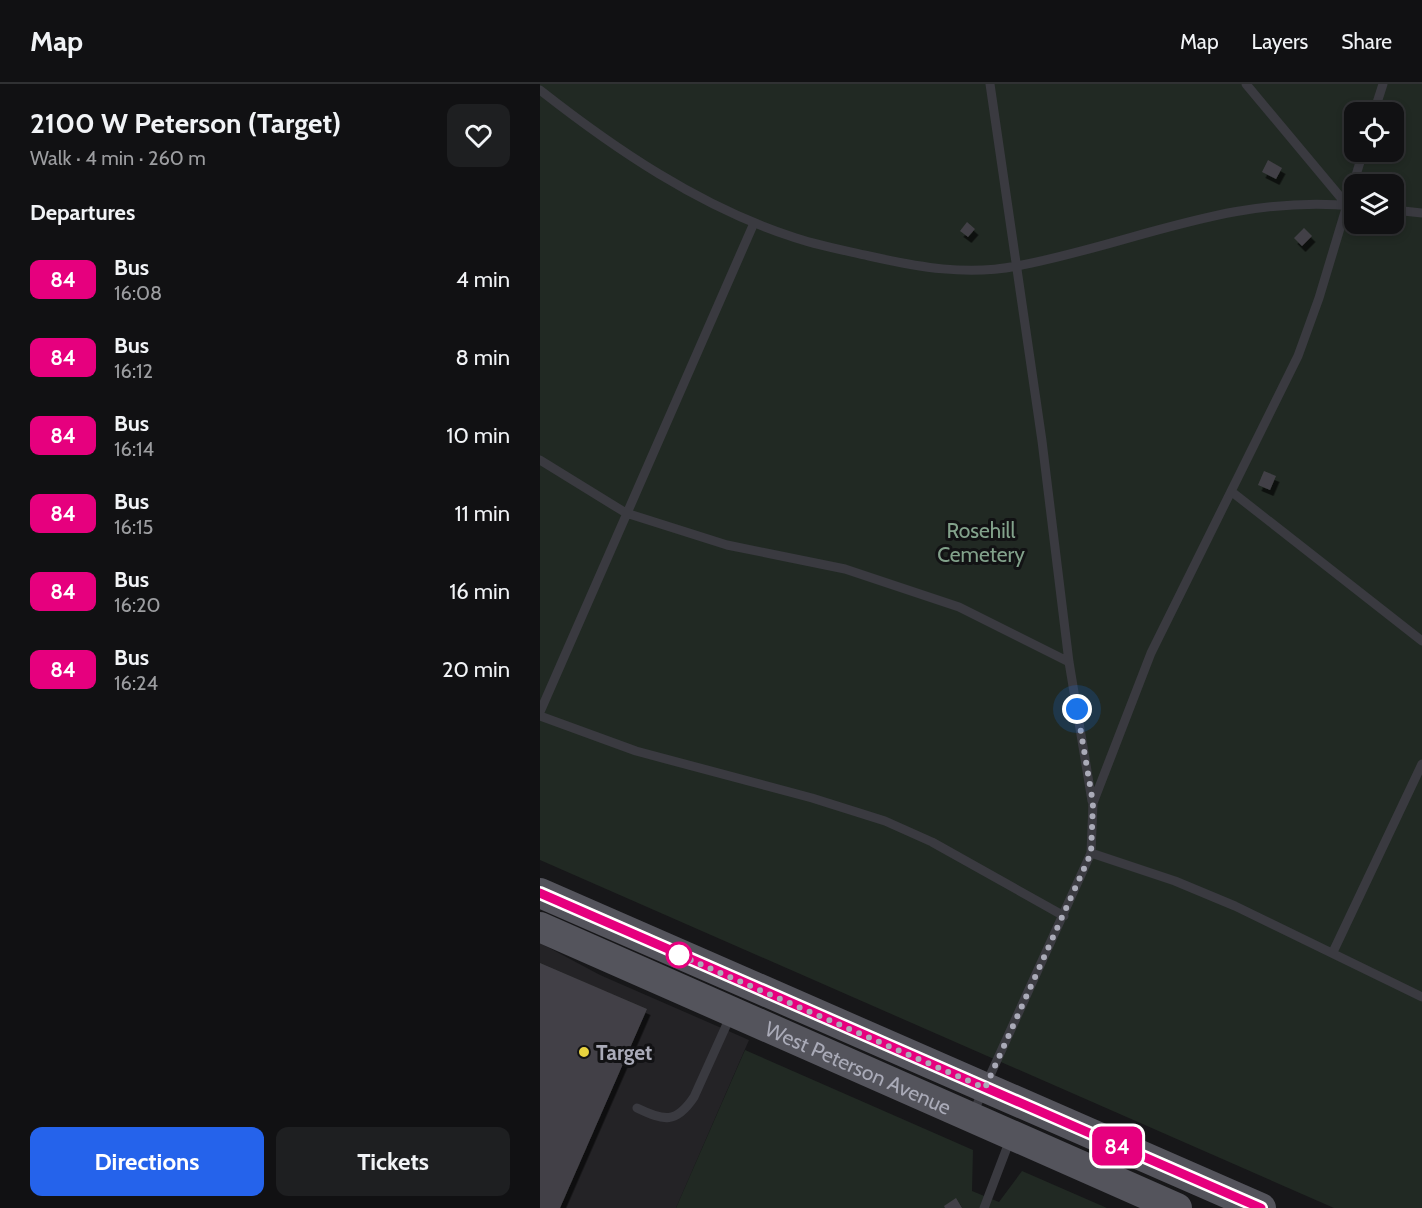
<!DOCTYPE html>
<html lang="en">
<head>
<meta charset="utf-8">
<style>
  :root { --surface:#111113; --page:#1e1f21; --text:#f1f3f6; --muted:#9c9da0; --line:#303133; --accent:#2563eb }
  body { margin:0; font-family:Cabin,sans-serif; background:var(--page); color:var(--text); height:100vh; display:flex; flex-direction:column; font-size:22px; white-space:nowrap }
  * { box-sizing:border-box; margin:0 }
  p { font-size:20px; color:var(--muted) }
  .icon { flex:none; width:33px; height:33px; fill:none; stroke:currentColor; stroke-width:2; stroke-linecap:round; stroke-linejoin:round }
  .map { position:relative; flex:1; overflow:hidden }
  .details { display:flex; flex-direction:column; background:var(--surface); width:540px }
  .details>* { flex:none }
  .badge { padding:0 12px; border-radius:9px; font-size:21px; line-height:39px }
  .fabs { position:absolute; left:804px; top:18px; display:grid; gap:12px }
  .fabs a { display:grid; place-items:center; width:60px; height:60px; border-radius:12px; background:var(--surface); box-shadow:0 3px 9px #0003,0 0 0 2px var(--line); font-size:30px }
  .you { position:absolute; width:30px; height:30px; margin:-15px; border:4px solid #fff; border-radius:50%; background:#1a73e8; box-shadow:0 0 0 9px #1a73e833 }
  .map>.badge { position:absolute; translate:-50% -50%; box-shadow:0 0 0 3px #fff }
  h2 { padding:0 30px; font-size:22px; line-height:54px }
  .round { display:grid; place-items:center; flex:none; width:63px; height:63px; border-radius:12px; background:var(--page) }
  .head { display:flex; align-items:center; justify-content:space-between; height:102px; padding:0 30px }
  h1 { font-size:28px; font-weight:800; line-height:45px }
  .button { display:flex; gap:12px; margin-top:auto; padding:12px 30px }
  .button a { flex:1; height:69px; border-radius:12px; background:var(--accent); color:#fff; font-size:24px; font-weight:800; line-height:69px; text-align:center }
  .button a+a { background:var(--page); color:var(--text) }
  ul { padding:0; list-style:none }
  li { display:flex; align-items:center; gap:18px; height:78px; padding:0 30px }
  li div { flex:1 }
  li b { display:block; font-size:22px }
  li em { font-style:normal }
  li .badge { min-width:66px; font-weight:700; text-align:center }
  header { display:flex; align-items:center; gap:36px; box-sizing:border-box; height:84px; padding:0 30px; background:var(--surface); border-bottom:2px solid var(--line) }
  header strong { font-size:28px }
  nav { display:flex; gap:33px; margin-inline-start:auto; font-size:21px }
  main { display:flex; flex:1; min-height:0 }
  .map>svg:first-child { display:block }
</style>
</head>
<body>
<header>
<strong>Map</strong>
<nav><a>Map</a><a>Layers</a><a>Share</a></nav>
</header>
<main>
<section class="details">
<div class="head"><div><h1>2100 W Peterson (Target)</h1><p>Walk · 4 min · 260 m</p></div><a class="round"><svg class="icon" aria-label="heart" viewBox="0 0 24 24"><path d="M12 20l-8-8c-3-5 5-10 8-4 3-6 11-1 8 4z"/></svg></a></div>
<h2>Departures</h2>
<ul>
<li><span class="badge" style="background:#e6007e;color:#fff">84</span><div><b>Bus</b><p>16:08</p></div><em>4 min</em></li>
<li><span class="badge" style="background:#e6007e;color:#fff">84</span><div><b>Bus</b><p>16:12</p></div><em>8 min</em></li>
<li><span class="badge" style="background:#e6007e;color:#fff">84</span><div><b>Bus</b><p>16:14</p></div><em>10 min</em></li>
<li><span class="badge" style="background:#e6007e;color:#fff">84</span><div><b>Bus</b><p>16:15</p></div><em>11 min</em></li>
<li><span class="badge" style="background:#e6007e;color:#fff">84</span><div><b>Bus</b><p>16:20</p></div><em>16 min</em></li>
<li><span class="badge" style="background:#e6007e;color:#fff">84</span><div><b>Bus</b><p>16:24</p></div><em>20 min</em></li>
</ul>
<div class="button"><a>Directions</a><a>Tickets</a></div>
</section>
<div class="map">
<svg width="882" height="1124" viewBox="0 0 882 1124">
  <defs>
    <filter id="shadow"><feDropShadow dx="3.5" dy="6" stdDeviation="0" flood-color="#0009"/></filter>
  </defs>
  <rect width="100%" height="100%" fill="#171719"/>
  <!-- built -->
  <path fill="#242326" d="M0,859L60,891L209,956L136,1124H0Z"/>
  <!-- green -->
  <path fill="#212923" fill-rule="evenodd" d="M0,0H882V1124H794L0,776ZM814,28H854V68H814ZM814,100H854V140H814Z
    M205,966L433,1066L432,1107L459,1118L482,1087L567,1124H136Z"/>
  <!-- building -->
  <path fill="#424146" filter="url(#shadow)" d="M728,76L742,84L736,95L722,88Z
    M427,138L435,145L428,153L420,147Z
    M764,144L772,152L762,162L754,154Z
    M724,387L736,392L730,406L718,401Z
    M0,879L107,925L20,1124H0Z
    M416,1114L422,1124H405L404,1122Z"/>
  <g fill="none" stroke-linecap="round" stroke-linejoin="round">
    <!-- lane -->
    <path stroke="#3a3a40" stroke-width="9" d="M450,0L502,357L529,578L552,717
      M706,0L807,121
      M0,6C75,65 159,122 250,152C275,161 303,166 329,172C379,183 426,192 477,182C594,160 690,110 814,122
      M834,28L843,0
      M854,126L882,129
      M0,376L86,429L187,461L305,485L419,523L529,578
      M692,408L882,557
      M0,628L214,139
      M0,632L96,667L272,714L345,737L392,758L524,832
      M551,769L635,797L695,822L882,913
      M793,868L882,680
      M97,1024C124,1037 136,1040 154,1013L191,931
      M433,1029L551,769L553,719L611,569L758,272L779,214L823,68
      M444,1124L471,1053"/>
    <!-- primary -->
    <g stroke="#54545c" stroke-width="30">
      <path d="M0,809L721,1124"/>
      <path id="s1" d="M0,843L637,1124"/>
    </g>
  </g>
  <g fill="none" stroke-linecap="round" stroke-linejoin="round">
    <defs>
      <path id="line" d="M0,809L721,1124"/>
    </defs>
    <!-- line casing -->
    <use href="#line" stroke="#fff" stroke-width="14"/>
    <!-- line -->
    <use href="#line" stroke="#e6007e" stroke-width="9"/>
    <!-- walk -->
    <path stroke="#aaabb8" stroke-width="6" stroke-dasharray="0 10.8" d="M139,871L130,867L445,1004L551,769L553,719L537,625"/>
  </g>
  <!-- markers -->
  <circle fill="#fff" stroke="#e6007e" stroke-width="3" cx="139" cy="871" r="12"/>
  <circle fill="#e8d33f" stroke="#121214" stroke-width="2" cx="44" cy="968" r="6"/>
  <g text-anchor="middle" dominant-baseline="central" stroke-width="6" stroke-linejoin="round" paint-order="stroke">
    <!-- park labels -->
    <g font-size="21" fill="#82a28b" stroke="#121214">
      <text x="441" y="446">Rosehill<tspan x="441" dy="24">Cemetery</tspan></text>
    </g>
    <!-- poi labels -->
    <g font-size="21" font-weight="bold" fill="#aaabb8" stroke="#121214" text-anchor="start">
      <text x="56" y="968">Target</text>
    </g>
    <!-- street labels -->
    <g font-size="21" fill="#aaabb8" stroke="#121214">
      <text stroke="none"><textPath href="#s1" startOffset="348">West Peterson Avenue</textPath></text>
    </g>
  </g>
</svg>
<div class="fabs">
<a><svg class="icon" aria-label="locate" viewBox="0 0 24 24"><circle cx="12" cy="12" r="6"/><path d="M12 2v4M12 18v4M2 12h4M18 12h4"/></svg></a>
<a><svg class="icon" aria-label="layers" viewBox="0 0 24 24"><path d="M12 4l9 5-9 5-9-5zM3 14l9 5 9-5"/></svg></a>
</div>
<div class="you" style="left:537px;top:625px"></div>
<b class="badge" style="left:577px;top:1062px;background:#e6007e;color:#fff">84</b>
</div>
</main>
</body>
</html>
